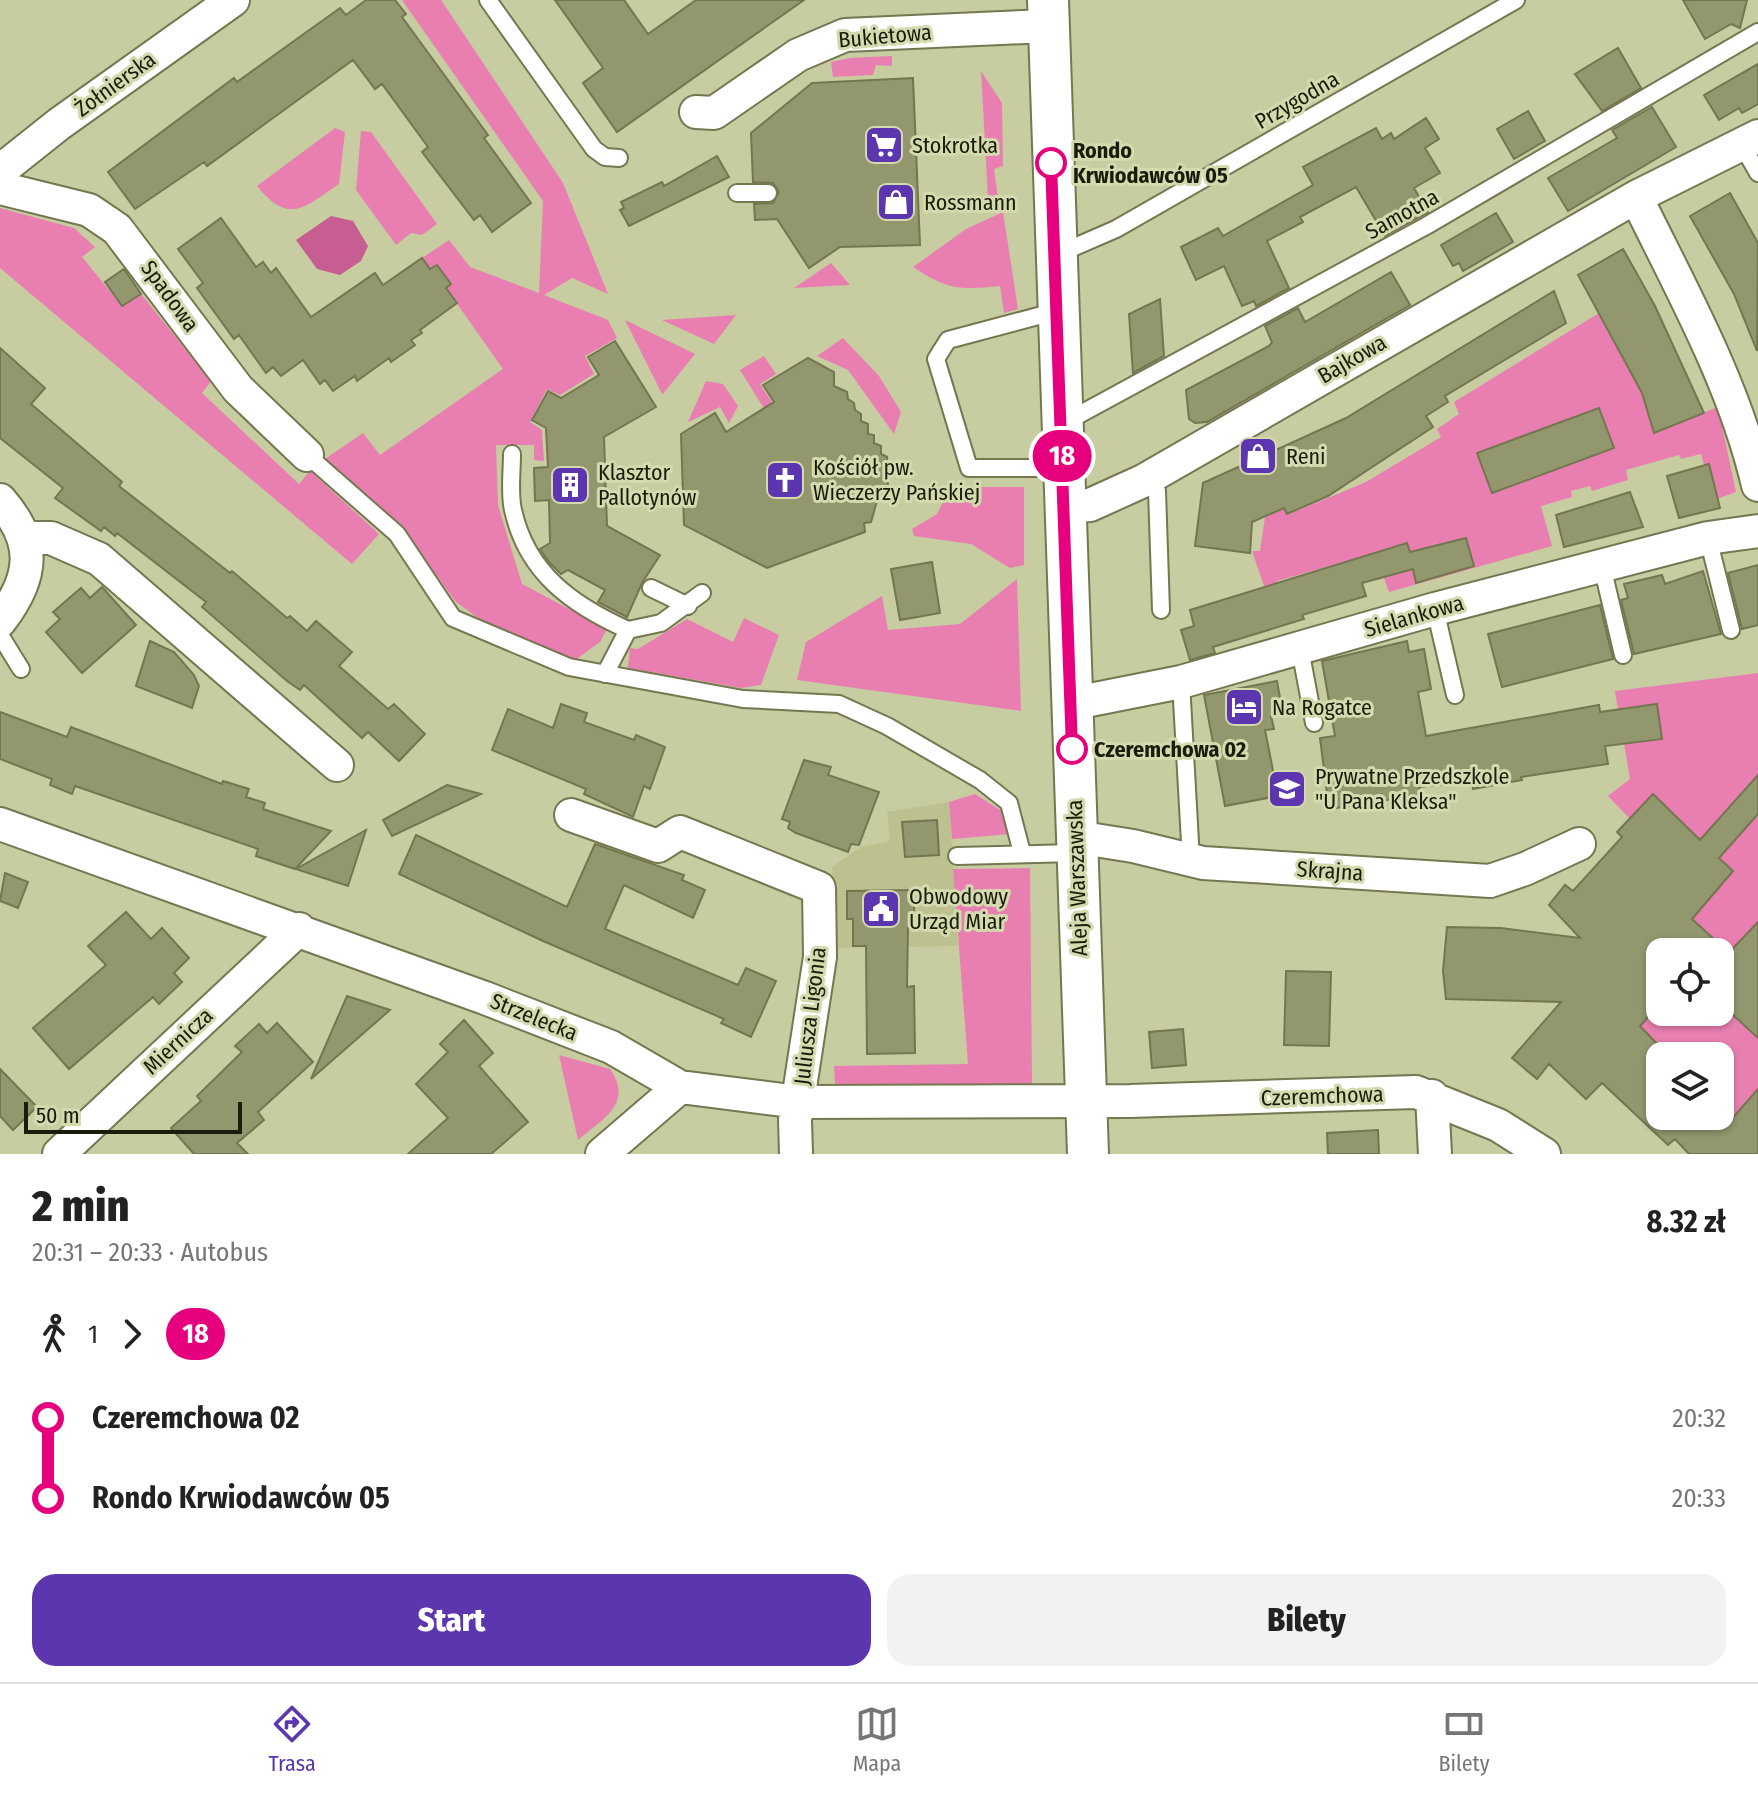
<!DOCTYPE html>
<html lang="pl">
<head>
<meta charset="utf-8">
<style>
  :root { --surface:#fff; --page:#f2f2f2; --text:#222; --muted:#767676; --line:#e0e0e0; --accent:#5c36ae }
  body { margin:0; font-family:"Fira Sans Condensed",sans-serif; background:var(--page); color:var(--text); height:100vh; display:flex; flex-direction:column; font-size:30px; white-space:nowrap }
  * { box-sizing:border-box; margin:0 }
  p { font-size:26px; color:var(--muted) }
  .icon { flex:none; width:44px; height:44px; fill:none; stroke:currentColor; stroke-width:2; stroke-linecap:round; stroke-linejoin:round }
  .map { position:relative; height:1154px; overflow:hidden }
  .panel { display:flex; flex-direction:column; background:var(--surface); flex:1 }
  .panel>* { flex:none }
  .badge { padding:0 16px; border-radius:26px; font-size:28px; line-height:52px }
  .fabs { position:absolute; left:1646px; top:938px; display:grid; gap:16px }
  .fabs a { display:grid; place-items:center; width:88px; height:88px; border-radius:16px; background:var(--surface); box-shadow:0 2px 6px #0004; font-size:40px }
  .scale { position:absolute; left:24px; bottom:20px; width:218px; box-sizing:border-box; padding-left:8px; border:4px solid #1b1c0c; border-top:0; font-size:22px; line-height:28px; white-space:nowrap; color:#1b1c0c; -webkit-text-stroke:6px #d5d9ae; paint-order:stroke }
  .map>.badge { position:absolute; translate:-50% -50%; box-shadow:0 0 0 4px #fff }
  .legs { display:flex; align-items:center; gap:12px; height:88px; padding:0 32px; font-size:26px }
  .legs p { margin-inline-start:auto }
  .head { display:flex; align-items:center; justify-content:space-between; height:136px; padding:0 32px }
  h1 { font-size:44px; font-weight:800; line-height:60px }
  .primary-button { display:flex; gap:16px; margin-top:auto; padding:16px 32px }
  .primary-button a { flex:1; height:92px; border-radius:24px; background:var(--accent); color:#fff; font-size:32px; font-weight:800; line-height:92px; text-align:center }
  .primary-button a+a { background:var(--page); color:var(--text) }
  ul { padding:0 32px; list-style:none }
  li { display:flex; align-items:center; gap:28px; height:80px; font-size:30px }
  li i { display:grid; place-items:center; width:12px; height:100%; margin:0 10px; background:currentColor }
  li i::after { content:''; width:20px; height:20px; margin:-10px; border:6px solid; border-radius:50%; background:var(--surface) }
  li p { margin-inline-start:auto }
  li:first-child i { background:linear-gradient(#0000 50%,currentColor 0) }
  li:last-child i { background:linear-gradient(currentColor 50%,#0000 0) }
  .tabs { display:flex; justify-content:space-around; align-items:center; height:112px; border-top:2px solid var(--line); background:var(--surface); font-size:22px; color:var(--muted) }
  .tabs a { display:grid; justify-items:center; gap:4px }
  .tabs .selected { color:var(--accent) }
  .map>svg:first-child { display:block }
</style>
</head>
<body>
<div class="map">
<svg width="1758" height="1154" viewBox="0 0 1758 1154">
  <rect width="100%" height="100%" fill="#c8cca1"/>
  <!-- built -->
  <path fill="#bdc18f" d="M949,802L958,946L833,948L832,867L861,847L890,841L887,812Z"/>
  <!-- green -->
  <path fill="#e97fb1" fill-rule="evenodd" d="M402,0H441L563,183L608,294L572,278L544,295L608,320L617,338L585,356L594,374L560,395L547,389L530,422L542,430L544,461L534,460V445H496L498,505L522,584L607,629L600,642L574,661L486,624L455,601L403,529L325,459L363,433L380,455L503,369L446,288L451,284L437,265L430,269L422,258L449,240L470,267L539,293L543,201Z
    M892,56V66L876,65L873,75L833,77L831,62L850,58Z
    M981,71L1002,103L1003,166L994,169L998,198L988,199Z
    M335,128L345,132L339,184C305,207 289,226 257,186Z
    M361,131L371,132L437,224L422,235L411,233L396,245L356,190Z
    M0,208L74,228L95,247L82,257L122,306L141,294L211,381L202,393L299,484L310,471L379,534L352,564L0,268Z
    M1003,212L1018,309L1004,313L1000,286C959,290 948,290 913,267L966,229Z
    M831,263L850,285L794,288Z
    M1604,310L1660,429L1718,407L1736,492L1714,500L1701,454L1681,459L1679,455L1626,470L1628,480L1592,491L1590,486L1571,491L1572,497L1541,506L1552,546L1389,592L1375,553L1277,581V586L1265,589L1252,551H1260L1265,517L1284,508L1287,515L1366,482L1441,437L1437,429L1459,414L1454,402Z
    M736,315L714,344L662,320Z
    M625,320L695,354L662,395V394Z
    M843,338L879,376L901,412L894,434L848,370L817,356Z
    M764,356L776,374L760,384L779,413L770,418L740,370Z
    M706,381L723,384L738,406L729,423L720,407L688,422Z
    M950,487H1024V565L1010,568L971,544L914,536L912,529L937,514Z
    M1017,579L1021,711L797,680L806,642L882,596L888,630L960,624Z
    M744,618L779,635L761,685L741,688L628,668L630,648L638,649L687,619L733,642Z
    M1758,673V922L1745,936L1758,948V1089L1731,1120L1720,1108V1056H1669L1613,1002L1672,887L1699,911L1733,871L1654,795L1630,819L1608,796L1630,779L1615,691ZM1660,952H1720V1012H1660Z
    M975,794L1002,811L1010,834L952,839L949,802Z
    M1030,868L1032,1084H835L834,1066L968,1064L953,869Z
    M559,1055L610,1069C634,1103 603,1119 578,1140Z"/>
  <!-- forest -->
  <path fill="#c65e91" d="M331,216L353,221L368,246L361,261L340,275L317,269L296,240Z"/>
  <!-- building -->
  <path fill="#93976e" stroke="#73764f" stroke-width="2" d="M366,0H395L406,14L402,17L488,135L484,138L531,203L492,232L480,215L474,220L422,152L428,147L382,84L375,89L353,60L207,166L204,162L135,209L108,172L234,78L237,82L340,8L346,15Z
    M555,0H624L648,34L696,0H804L617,132L583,83L603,68Z
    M1683,0H1747L1740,28L1731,24L1705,39Z
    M1618,48L1641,88L1602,111L1575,74Z
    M1758,64V104L1742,113L1739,108L1719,120L1704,95Z
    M913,78L920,245L840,247L809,268L777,219L755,220L754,204L773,203L779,192L773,183L753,182L751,133L812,83Z
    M1652,107L1676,147L1568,211L1548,178L1617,138L1612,130Z
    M1528,111L1545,141L1514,159L1497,129Z
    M1426,118L1439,139L1425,148L1440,173L1414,188L1428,212L1385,236L1356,187L1300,217L1303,222L1267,241L1289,288L1256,306L1254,301L1242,306L1224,266L1196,280L1181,247L1218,228L1223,236L1313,185L1303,167L1376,128L1382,139L1391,133L1394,139Z
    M717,156L729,177L629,226L620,210L624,208L621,202L662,182L664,186Z
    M1730,193L1758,243L1757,351L1734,294L1690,216Z
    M1496,213L1513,242L1463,271L1459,263L1453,266L1441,245Z
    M221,218L256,267L263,262L271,273L276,268L311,317L375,273L383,285L422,258L430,269L437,265L451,284L446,288L457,303L420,330L422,333L411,340L415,345L391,362L389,358L357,381L355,376L333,391L325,380L320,384L303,360L281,376L273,367L266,373L239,335L234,339L197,288L203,283L178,249Z
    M1623,249L1655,306L1704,413L1654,433L1642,393L1578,275Z
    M124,269L141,294L122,306L105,282Z
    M1391,272L1410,305L1207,422L1195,423L1189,419L1186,390L1269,346L1272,342L1265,326L1298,308L1305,322Z
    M1554,291L1566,323L1445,396L1448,402L1426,416L1433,427L1328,496L1287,514L1284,508L1252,522L1250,553L1195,546L1203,483L1346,418Z
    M1160,299L1164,356L1133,373L1129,314Z
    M615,341L656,407L604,437L607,526L660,555L642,583L627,617L598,602L605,590L568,570L561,574L549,562L540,549L550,543L549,500L535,501L534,468L548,467L546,428L532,420L548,391L561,398L599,375L588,357Z
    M0,348L45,388L31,404L122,482L119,486L230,573L232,571L287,618L290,616L307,631L316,621L352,652L339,666L388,709L394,704L425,734L399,761L368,732L362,738L304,685L300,690L287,681L202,607L206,602L117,533L115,536L104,527L101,531L55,498L63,488L0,438Z
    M808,358L834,372V386L847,392L848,399L854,403L855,410L861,414V421L868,424V434L874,435V443L881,446V454L887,457L888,488L884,490V500L877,501L871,522L864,523L865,532L767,568L684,525L681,434L715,413L726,432L774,402L763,385Z
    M1599,408L1614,448L1492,493L1477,453Z
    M1709,464L1720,508L1679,518L1667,476Z
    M1630,492L1643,527L1564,547L1556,515Z
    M1466,538L1474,566L1416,583L1413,569L1362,583L1366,596L1302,615L1304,619L1213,647L1215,653L1190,660L1181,630L1194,626L1190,610L1407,543L1410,552Z
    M932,562L940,613L900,620L891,569Z
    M1758,565V625L1742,629L1728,573Z
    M1703,571L1721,634L1634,654L1621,600L1628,598L1624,584L1662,575L1665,584Z
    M102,587L136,625L82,673L46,632L60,619L53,612L81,588L90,598Z
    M1600,605L1613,659L1502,687L1488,634Z
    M150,641L174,652L194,675L199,686L192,708L136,686Z
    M1407,641L1409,652L1424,649L1431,689L1418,692L1426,736L1599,705L1600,712L1657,704L1662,739L1605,746L1608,764L1521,777L1522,780L1473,789L1472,781L1419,787L1420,795L1329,809L1320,738L1335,736L1322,661Z
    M1277,681L1283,714L1271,716L1274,729L1265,730L1278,796L1225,806L1204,695Z
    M561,704L587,713L584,722L634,740L636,735L665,747L650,789L644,786L633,817L584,794L586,789L492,750L508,709L553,728Z
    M0,712L67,737L71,727L222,784L223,781L249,789L246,797L265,803L263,809L331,831L295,869L256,856L258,849L75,786L72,794L50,785L52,779L0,759Z
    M804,760L831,767L828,775L879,792L859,845L851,844L848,852L796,833L788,828L790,822L782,819Z
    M1758,775V814L1719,858L1733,871L1692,919L1728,952H1660V1004L1640,1026L1660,1047V1116H1727L1731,1120L1758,1089V1154H1689L1675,1139L1668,1145L1602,1083L1586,1099L1549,1064L1537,1079L1512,1058L1561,1002L1446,999L1443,971L1447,927L1501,928L1580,938L1549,905L1565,885L1573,891L1622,837L1617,832L1653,794L1700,840Z
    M447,785L481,794L392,836L383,820Z
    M937,820L939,855L905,857L902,822Z
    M366,830L348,886L296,869Z
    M416,835L567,907L595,844L684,875L682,880L705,890L693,918L624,885L605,929L738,985L746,968L776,981L751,1037L721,1023L724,1019L543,941L399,874Z
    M5,873L28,882L18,908L0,901Z
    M914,890V928H908L907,987L914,986L915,1053L867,1054L866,946H853V919H847V891Z
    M126,912L151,939L162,928L189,958L174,973L182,982L159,1004L153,997L69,1069L33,1028L106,965L88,946Z
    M1758,922V1038L1720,1003V962Z
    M1286,971L1331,972L1329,1046L1284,1045Z
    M347,996L390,1010L311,1079Z
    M464,1020L493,1053L479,1066L528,1122L491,1154H408L448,1118L416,1084L448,1052L440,1044Z
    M277,1023L313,1062L258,1112L264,1120L237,1143L248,1154H194L171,1128L201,1101L197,1096L242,1052L235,1046L259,1024L267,1033Z
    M1183,1029L1186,1065L1152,1068L1149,1032Z
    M0,1069L37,1107L13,1130L0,1116Z
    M1378,1130L1379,1154H1328L1327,1133Z"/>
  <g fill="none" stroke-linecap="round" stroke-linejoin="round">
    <defs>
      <path id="service" d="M488,0L594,149L605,157L619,158
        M1742,145L1758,173
        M737,193H768
        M1056,255L1116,229L1516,0
        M1057,311L948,340L936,359L969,468H1062
        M1062,424L1426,226L1758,32
        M512,454C512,472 509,493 513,510C527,573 572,605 628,630L605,674
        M307,455L397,534L453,618L569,667L743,699L839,704L887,726L980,780L1009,803L1022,853
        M1143,481L1157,491L1161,610
        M1708,538L1731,630
        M1602,566L1623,655
        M651,588L688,606
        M1435,609L1455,695
        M628,630L661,623L702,593
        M0,635L21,669
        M1300,649L1314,723
        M1181,682L1191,860
        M957,856L1076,853"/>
      <path id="minor" d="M696,112L714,113L798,55L845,35L1047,26
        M0,171L59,124L233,0
        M0,188L89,210L117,229L238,389L307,455
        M1636,197L1758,136
        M0,500C37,542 34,577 0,621
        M1064,507L1090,505L1143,481L1636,197C1682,291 1734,383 1758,485
        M25,538H51L99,559L337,765
        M1070,704L1181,682L1435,609L1708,538L1758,531
        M571,815L658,846L680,832L819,888L820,957L795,1120L796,1154
        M0,824L485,998L611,1047L680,1087L799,1102L1130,1101L1416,1092L1498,1125L1544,1154
        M1076,837L1133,846L1203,863L1490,881L1525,869L1579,844
        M1432,1096L1435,1154
        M59,1154L299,929
        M602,1154L680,1087"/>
      <path id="tertiary" d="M1048,0L1088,1154"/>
    </defs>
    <!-- service casing -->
    <use href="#service" stroke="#74774f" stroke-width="20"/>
    <!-- minor casing -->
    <use href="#minor" stroke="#74774f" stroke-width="36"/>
    <!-- tertiary casing -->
    <use href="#tertiary" stroke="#74774f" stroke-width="44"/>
    <!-- service -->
    <use href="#service" stroke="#fff" stroke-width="16"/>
    <!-- minor -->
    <use href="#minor" stroke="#fff" stroke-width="32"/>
    <!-- tertiary -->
    <use href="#tertiary" stroke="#fff" stroke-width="40"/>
  </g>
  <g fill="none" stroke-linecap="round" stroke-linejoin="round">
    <defs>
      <path id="line-1" d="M1051,163L1072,749"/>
    </defs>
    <!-- line-1 casing -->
    <use href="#line-1" stroke="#fff" stroke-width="18"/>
    <!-- line-1 -->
    <use href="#line-1" stroke="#e6007e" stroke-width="12"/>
  </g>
  <!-- icons -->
  <defs>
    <symbol id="supermarket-square" viewBox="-11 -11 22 22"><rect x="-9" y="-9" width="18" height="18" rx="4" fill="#5c36ae" stroke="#d5d9ae"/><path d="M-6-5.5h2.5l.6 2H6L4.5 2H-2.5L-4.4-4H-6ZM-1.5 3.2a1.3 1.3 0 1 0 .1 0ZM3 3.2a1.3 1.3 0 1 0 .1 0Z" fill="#fff"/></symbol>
    <symbol id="shop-square" viewBox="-11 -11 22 22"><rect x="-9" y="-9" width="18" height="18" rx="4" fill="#5c36ae" stroke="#d5d9ae"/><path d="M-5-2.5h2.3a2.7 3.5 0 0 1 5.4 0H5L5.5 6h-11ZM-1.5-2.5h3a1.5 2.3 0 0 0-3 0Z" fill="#fff"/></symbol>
    <symbol id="church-square" viewBox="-11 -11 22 22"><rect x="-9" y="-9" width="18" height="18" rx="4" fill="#5c36ae" stroke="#d5d9ae"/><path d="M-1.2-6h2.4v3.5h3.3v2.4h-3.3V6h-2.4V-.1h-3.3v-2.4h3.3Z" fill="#fff"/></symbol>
    <symbol id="building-square" viewBox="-11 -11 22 22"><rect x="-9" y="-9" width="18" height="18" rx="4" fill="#5c36ae" stroke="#d5d9ae"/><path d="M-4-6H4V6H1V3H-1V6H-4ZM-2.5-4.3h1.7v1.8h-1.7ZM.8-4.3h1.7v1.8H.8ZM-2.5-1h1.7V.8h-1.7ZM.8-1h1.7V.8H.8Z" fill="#fff"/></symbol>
    <symbol id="hotel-square" viewBox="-11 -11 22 22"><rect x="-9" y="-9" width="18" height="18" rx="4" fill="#5c36ae" stroke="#d5d9ae"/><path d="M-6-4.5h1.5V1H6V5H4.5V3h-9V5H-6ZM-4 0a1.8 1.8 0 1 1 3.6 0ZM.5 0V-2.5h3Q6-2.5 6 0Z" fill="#fff"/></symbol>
    <symbol id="school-square" viewBox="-11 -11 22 22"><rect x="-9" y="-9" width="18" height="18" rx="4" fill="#5c36ae" stroke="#d5d9ae"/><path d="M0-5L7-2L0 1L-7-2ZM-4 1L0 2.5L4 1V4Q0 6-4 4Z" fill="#fff"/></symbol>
    <symbol id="civic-square" viewBox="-11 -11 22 22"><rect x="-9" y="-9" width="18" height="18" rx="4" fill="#5c36ae" stroke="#d5d9ae"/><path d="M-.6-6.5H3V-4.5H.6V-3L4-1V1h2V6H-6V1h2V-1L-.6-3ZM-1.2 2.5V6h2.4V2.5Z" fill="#fff"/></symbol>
  </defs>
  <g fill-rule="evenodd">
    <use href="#supermarket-square" x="862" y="123" width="44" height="44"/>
    <use href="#shop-square" x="874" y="180" width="44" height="44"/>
    <use href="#shop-square" x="1236" y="434" width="44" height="44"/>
    <use href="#church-square" x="763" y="458" width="44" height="44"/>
    <use href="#building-square" x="548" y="463" width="44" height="44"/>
    <use href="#hotel-square" x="1222" y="685" width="44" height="44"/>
    <use href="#school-square" x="1265" y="767" width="44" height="44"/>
    <use href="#civic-square" x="859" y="887" width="44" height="44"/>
  </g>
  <!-- markers -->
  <g fill="#fff" stroke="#e6007e" stroke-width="4">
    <circle cx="1051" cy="163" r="14"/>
    <circle cx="1072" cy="749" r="14"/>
  </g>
  <g text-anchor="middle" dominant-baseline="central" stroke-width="6" stroke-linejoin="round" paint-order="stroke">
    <!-- street labels -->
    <g font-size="22" fill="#1b1c0c" stroke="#d5d9ae">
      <text transform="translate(885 36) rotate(-5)">Bukietowa</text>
      <text transform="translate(115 84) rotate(-36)">Żołnierska</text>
      <text transform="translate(1297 100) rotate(-30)">Przygodna</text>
      <text transform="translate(1402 214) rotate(-29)">Samotna</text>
      <text transform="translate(170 296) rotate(54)">Spadowa</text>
      <text transform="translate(1352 359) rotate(-30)">Bajkowa</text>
      <text transform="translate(1414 616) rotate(-16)">Sielankowa</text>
      <text transform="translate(1330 871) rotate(4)">Skrajna</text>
      <text transform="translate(1077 878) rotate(-92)">Aleja Warszawska</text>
      <text transform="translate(810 1016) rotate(-83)">Juliusza Ligonia</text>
      <text transform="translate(534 1017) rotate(22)">Strzelecka</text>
      <text transform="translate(178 1041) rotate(-43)">Miernicza</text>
      <text transform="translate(1322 1096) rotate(-2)">Czeremchowa</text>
    </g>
    <!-- poi labels -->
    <g font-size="22" fill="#1b1c0c" stroke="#d5d9ae" text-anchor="start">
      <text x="912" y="145">Stokrotka</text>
      <text x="924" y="202">Rossmann</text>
      <text x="1286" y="456">Reni</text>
      <text x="813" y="467">Kościół pw.<tspan x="813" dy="25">Wieczerzy Pańskiej</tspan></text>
      <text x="598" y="472">Klasztor<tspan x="598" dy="25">Pallotynów</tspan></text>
      <text x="1272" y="707">Na Rogatce</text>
      <text x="1315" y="776">Prywatne Przedszkole<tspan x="1315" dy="25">"U Pana Kleksa"</tspan></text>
      <text x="909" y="896">Obwodowy<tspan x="909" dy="25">Urząd Miar</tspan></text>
    </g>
    <!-- stop labels -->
    <g font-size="22" font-weight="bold" fill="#1b1c0c" stroke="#d5d9ae" text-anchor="start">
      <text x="1073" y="150">Rondo<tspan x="1073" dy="25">Krwiodawców 05</tspan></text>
      <text x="1094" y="749">Czeremchowa 02</text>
    </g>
  </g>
</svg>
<div class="fabs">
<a><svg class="icon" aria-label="locate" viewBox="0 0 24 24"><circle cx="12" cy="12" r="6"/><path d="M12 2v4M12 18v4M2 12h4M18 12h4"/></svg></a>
<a><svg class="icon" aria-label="layers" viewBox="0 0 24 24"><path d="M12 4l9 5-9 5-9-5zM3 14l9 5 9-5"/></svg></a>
</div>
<div class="scale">50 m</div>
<b class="badge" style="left:1062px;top:456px;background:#e6007e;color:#fff">18</b>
</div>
<section class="panel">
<div class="head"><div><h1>2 min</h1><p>20:31 – 20:33 · Autobus</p></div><b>8.32 zł</b></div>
<div class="legs"><svg class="icon" aria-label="walk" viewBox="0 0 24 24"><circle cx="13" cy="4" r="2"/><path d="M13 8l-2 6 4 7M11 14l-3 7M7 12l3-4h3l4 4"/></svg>1<svg class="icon" aria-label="forward" viewBox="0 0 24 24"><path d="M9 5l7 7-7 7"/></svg><b class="badge" style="background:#e6007e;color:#fff">18</b></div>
<ul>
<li><i style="color:#e6007e"></i><b>Czeremchowa 02</b><p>20:32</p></li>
<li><i style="color:#e6007e"></i><b>Rondo Krwiodawców 05</b><p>20:33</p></li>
</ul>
<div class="primary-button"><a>Start</a><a>Bilety</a></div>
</section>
<nav class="tabs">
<a class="selected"><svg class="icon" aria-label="directions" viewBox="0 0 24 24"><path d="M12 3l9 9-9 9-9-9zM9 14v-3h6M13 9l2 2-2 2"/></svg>Trasa</a>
<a><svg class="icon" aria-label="map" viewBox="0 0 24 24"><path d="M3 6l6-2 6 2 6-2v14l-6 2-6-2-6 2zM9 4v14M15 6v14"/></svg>Mapa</a>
<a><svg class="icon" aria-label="tickets" viewBox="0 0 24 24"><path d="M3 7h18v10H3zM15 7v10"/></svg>Bilety</a>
</nav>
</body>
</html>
